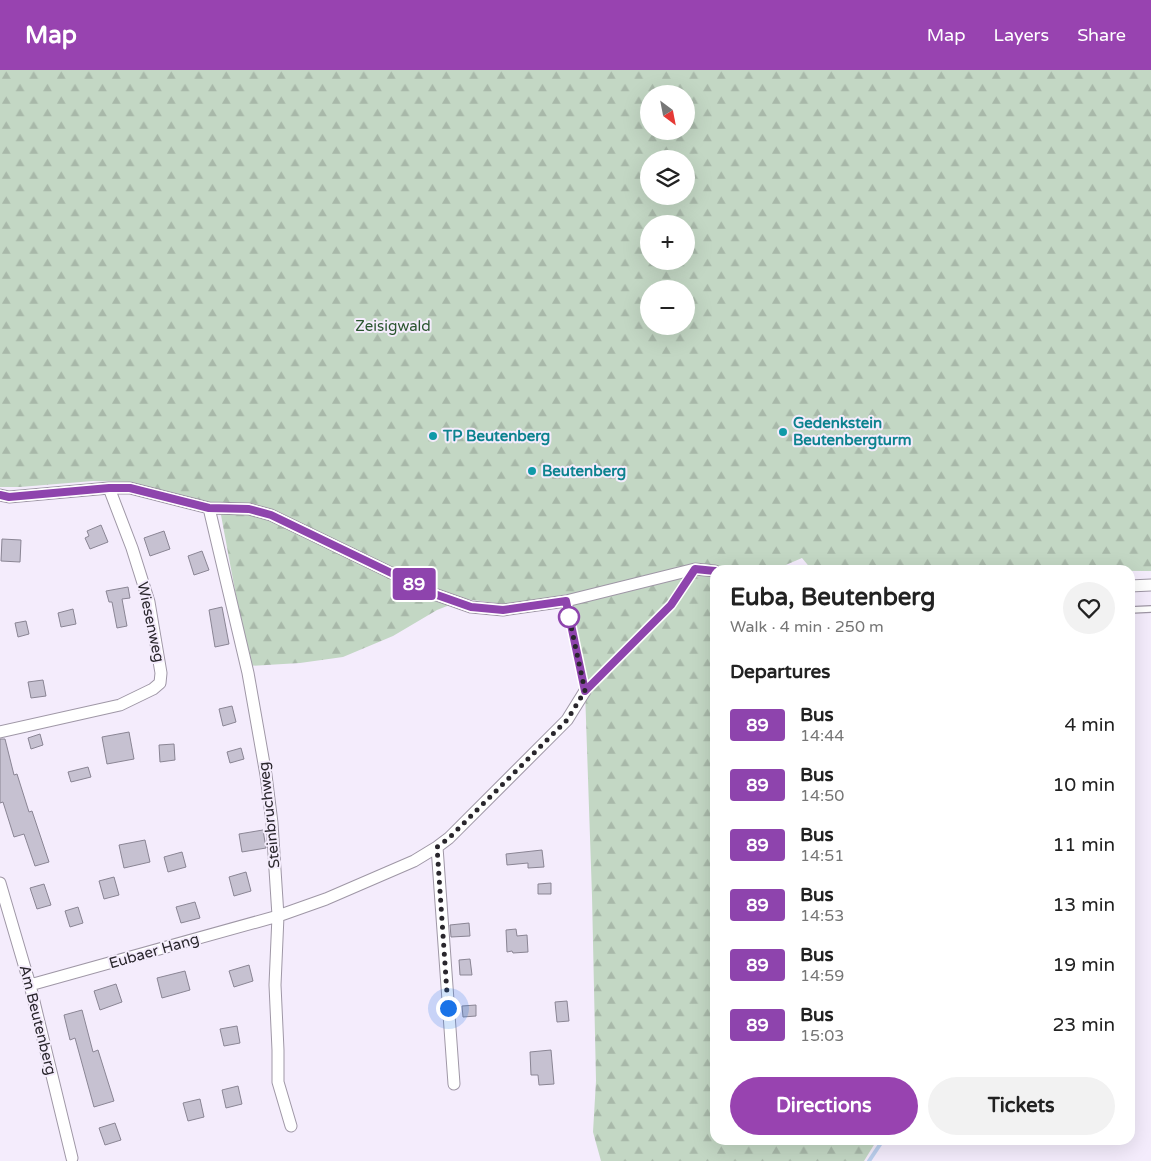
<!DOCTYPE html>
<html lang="en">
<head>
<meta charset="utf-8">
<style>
  :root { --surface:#fff; --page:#f2f2f2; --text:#222; --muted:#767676; --accent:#9843b0 }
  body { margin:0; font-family:"Varela Round",sans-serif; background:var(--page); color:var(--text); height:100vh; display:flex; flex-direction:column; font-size:19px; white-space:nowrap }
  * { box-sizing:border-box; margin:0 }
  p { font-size:16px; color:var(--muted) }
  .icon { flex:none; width:28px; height:28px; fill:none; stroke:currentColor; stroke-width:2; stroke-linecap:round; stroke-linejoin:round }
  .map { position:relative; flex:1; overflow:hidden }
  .drawer { position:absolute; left:710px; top:495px; width:425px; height:580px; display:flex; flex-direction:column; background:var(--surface); border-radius:15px; box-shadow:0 5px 20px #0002 }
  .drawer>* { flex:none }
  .badge { padding:0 10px; border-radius:4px; font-size:18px; line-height:32px }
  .needle { width:32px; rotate:148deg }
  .fabs { position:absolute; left:640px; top:15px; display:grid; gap:10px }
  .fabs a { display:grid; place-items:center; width:55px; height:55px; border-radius:50%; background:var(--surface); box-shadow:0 5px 20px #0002; font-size:25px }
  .you { position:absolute; width:25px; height:25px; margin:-12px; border:4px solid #fff; border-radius:50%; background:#1a73e8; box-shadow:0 0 0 8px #1a73e833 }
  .map>.badge { position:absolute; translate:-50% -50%; box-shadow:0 0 0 2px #fff }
  h2 { padding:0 20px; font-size:19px; line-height:45px }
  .round { display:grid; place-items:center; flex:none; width:52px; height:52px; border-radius:26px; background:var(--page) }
  .overview { display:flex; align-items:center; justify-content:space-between; height:85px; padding:0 20px }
  h1 { font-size:24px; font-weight:800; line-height:38px }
  .button { display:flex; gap:10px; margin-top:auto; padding:10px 20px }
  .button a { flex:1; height:58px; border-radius:30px; background:var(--accent); color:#fff; font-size:20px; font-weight:800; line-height:58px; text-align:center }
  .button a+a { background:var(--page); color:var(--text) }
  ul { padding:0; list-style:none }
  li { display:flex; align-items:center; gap:15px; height:60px; padding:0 20px }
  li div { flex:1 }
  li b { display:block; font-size:19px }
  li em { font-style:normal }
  li .badge { min-width:55px; font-weight:700; text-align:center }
  header { display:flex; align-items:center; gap:30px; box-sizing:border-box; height:70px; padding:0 25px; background:var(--accent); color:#fff }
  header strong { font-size:24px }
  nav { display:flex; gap:28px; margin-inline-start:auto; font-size:18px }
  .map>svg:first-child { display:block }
</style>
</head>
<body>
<header>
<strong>Map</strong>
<nav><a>Map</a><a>Layers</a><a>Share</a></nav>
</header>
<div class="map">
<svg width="1151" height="1091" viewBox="0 0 1151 1091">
  <defs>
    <pattern id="forest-firs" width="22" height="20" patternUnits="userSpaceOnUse" patternTransform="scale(1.25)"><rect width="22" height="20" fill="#c3d7c4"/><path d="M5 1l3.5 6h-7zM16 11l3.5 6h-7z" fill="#a8b8a9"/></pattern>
  </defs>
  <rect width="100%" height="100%" fill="#f4ecfc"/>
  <!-- forest -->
  <path fill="url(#forest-firs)" fill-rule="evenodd" d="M0,0H1151V501L812,500L802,488L774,500H715V1070H877L864,1091H601L593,1062L596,1011L592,826L584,591L568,524L510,535L465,529L437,540L393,566L343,587L300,593L249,596L221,445L129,412L93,411L20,417H0ZM649,24H686V61H649ZM649,89H686V126H649ZM649,154H686V191H649ZM649,219H686V256H649Z"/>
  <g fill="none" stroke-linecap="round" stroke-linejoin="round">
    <!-- stream -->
    <path stroke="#bbcfee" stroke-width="4" d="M869,1091L883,1070"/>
  </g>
  <!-- building -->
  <path fill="#c6c1d1" stroke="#8a8594" d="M101,455L108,472L90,479L85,468L89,466L87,461Z
    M164,461L170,479L150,486L144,468Z
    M2,469L21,470L20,492L1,491Z
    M202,481L209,500L194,505L188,486Z
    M128,517L130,528L122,529L127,556L117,558L112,532H109L106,521Z
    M222,537L229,574L215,577L209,540Z
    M73,539L76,554L61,557L58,543Z
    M26,551L29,564L18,567L15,553Z
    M43,610L46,626L31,628L28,612Z
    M232,636L236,652L223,656L219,639Z
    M129,662L134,689L107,694L102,667Z
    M40,664L43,675L31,679L28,668Z
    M0,669H5L14,705L17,704L29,742L32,741L49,792L35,796L24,764L14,767L3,732L0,733Z
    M174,674L175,690L160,692L159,675Z
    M241,678L244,689L230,693L227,682Z
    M88,697L91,707L71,712L68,702Z
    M263,760L266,778L242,782L239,764Z
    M145,770L150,792L124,798L119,775Z
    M542,780L544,797L528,798V793L507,795L506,784Z
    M182,782L186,797L168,802L164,787Z
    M246,802L251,821L234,826L229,807Z
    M114,807L119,825L104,829L99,811Z
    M551,813V824H538V814Z
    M44,814L51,835L37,839L30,818Z
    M195,832L200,848L181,853L176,837Z
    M78,837L83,853L70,857L65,841Z
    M469,853L470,866L451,867L450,855Z
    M516,859L517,866L527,865L528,882L513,883L512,881L507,882L506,860Z
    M470,889L472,905H460L459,890Z
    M249,895L253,911L234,917L229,901Z
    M185,901L190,920L162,928L157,908Z
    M116,914L122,932L100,940L94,921Z
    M567,931L569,951L557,952L555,932Z
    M476,935V946L463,947L462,936Z
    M82,940L93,982L98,980L114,1031L94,1037L75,968L70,970L64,945Z
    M237,956L240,973L224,976L220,959Z
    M551,980L554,1014L539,1015L538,1005H531L530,982Z
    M238,1016L242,1034L226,1038L222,1020Z
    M200,1029L204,1047L188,1051L183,1033Z
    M115,1053L121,1070L105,1075L99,1058Z"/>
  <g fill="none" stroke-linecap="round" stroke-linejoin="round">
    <defs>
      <path id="lane" d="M566,531L585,621
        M1130,540L1151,539
        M585,621L671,535L694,501"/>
      <path id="street" d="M0,425L9,427L109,418H130L209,438L249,439L271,445L437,525L471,537L503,540L566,531L695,499L715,501
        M209,438L248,603L266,705L272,753L278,846L275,915L278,980V1012L291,1056
        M1130,516L1151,515
        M0,662L120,635L153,619L160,613L161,603L149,532L132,478L109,418
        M437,777L454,1014
        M0,813L30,915L72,1088
        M30,915L278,846L326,829L414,791L437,777L449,768L567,650L585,621"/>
    </defs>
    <!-- lane casing -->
    <use href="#lane" stroke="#9f97a6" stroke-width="8"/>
    <!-- street casing -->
    <use href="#street" stroke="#9f97a6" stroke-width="13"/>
    <!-- lane -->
    <use href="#lane" stroke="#fff" stroke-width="5.5"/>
    <!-- street -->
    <use href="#street" stroke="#fff" stroke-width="11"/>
  </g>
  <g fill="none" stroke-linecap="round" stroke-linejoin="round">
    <defs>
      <path id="line" d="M0,425L9,427L109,418H130L209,438L249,439L271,445L437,525L471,537L503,540L566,531L585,621L671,535L695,499L715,501"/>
    </defs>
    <!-- line casing -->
    <use href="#line" stroke="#fff" stroke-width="11"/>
    <!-- line -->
    <use href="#line" stroke="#8e44ad" stroke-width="8"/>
    <!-- walk -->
    <path stroke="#29262c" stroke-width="5" stroke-dasharray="0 9" d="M448,938L437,777L449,768L567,650L585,621L569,547"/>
  </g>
  <!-- markers -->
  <g fill="#0f9aa8" stroke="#f4ecfc" stroke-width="2">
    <circle cx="783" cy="362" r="5"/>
    <circle cx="433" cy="366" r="5"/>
    <circle cx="532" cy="401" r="5"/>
  </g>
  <circle fill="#fff" stroke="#8e44ad" stroke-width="2.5" cx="569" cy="547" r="10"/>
  <g text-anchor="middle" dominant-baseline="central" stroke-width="4" stroke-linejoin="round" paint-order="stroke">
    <!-- park labels -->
    <g font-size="15" fill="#2a552f" stroke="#f4ecfc">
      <text x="393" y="256">Zeisigwald</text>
    </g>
    <!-- culture labels -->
    <g font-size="15" font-weight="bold" fill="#0d838f" stroke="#f4ecfc" text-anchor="start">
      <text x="793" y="353">Gedenkstein<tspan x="793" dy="17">Beutenbergturm</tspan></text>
      <text x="443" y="366">TP Beutenberg</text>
      <text x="542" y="401">Beutenberg</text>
    </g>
    <!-- street labels -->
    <g font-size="15" fill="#29262c" stroke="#f4ecfc">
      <text transform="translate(151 552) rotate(78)">Wiesenweg</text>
      <text transform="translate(269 745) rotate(-96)">Steinbruchweg</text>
      <text transform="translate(154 881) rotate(-16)">Eubaer Hang</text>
      <text transform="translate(38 950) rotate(76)">Am Beutenberg</text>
    </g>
  </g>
</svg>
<div class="fabs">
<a><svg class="needle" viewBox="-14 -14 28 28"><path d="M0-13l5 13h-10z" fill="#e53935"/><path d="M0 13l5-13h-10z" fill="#767676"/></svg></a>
<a><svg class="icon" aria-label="layers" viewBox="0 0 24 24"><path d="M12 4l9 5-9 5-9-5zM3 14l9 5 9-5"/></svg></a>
<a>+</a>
<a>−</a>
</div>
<div class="you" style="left:448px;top:938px"></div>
<b class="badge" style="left:414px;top:514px;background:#8e44ad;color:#fff">89</b>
<section class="drawer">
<div class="overview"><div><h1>Euba, Beutenberg</h1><p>Walk · 4 min · 250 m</p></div><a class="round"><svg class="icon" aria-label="heart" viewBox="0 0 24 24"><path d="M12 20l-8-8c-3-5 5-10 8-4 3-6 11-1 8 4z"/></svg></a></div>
<h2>Departures</h2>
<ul>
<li><span class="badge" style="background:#8e44ad;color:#fff">89</span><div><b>Bus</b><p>14:44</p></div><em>4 min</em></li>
<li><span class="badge" style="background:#8e44ad;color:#fff">89</span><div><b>Bus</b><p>14:50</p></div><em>10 min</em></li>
<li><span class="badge" style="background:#8e44ad;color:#fff">89</span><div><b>Bus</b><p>14:51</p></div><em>11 min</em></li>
<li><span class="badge" style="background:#8e44ad;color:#fff">89</span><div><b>Bus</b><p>14:53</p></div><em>13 min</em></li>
<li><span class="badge" style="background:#8e44ad;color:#fff">89</span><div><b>Bus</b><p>14:59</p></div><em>19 min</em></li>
<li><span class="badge" style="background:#8e44ad;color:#fff">89</span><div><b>Bus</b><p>15:03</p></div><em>23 min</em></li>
</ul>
<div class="button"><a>Directions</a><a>Tickets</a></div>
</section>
</div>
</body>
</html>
